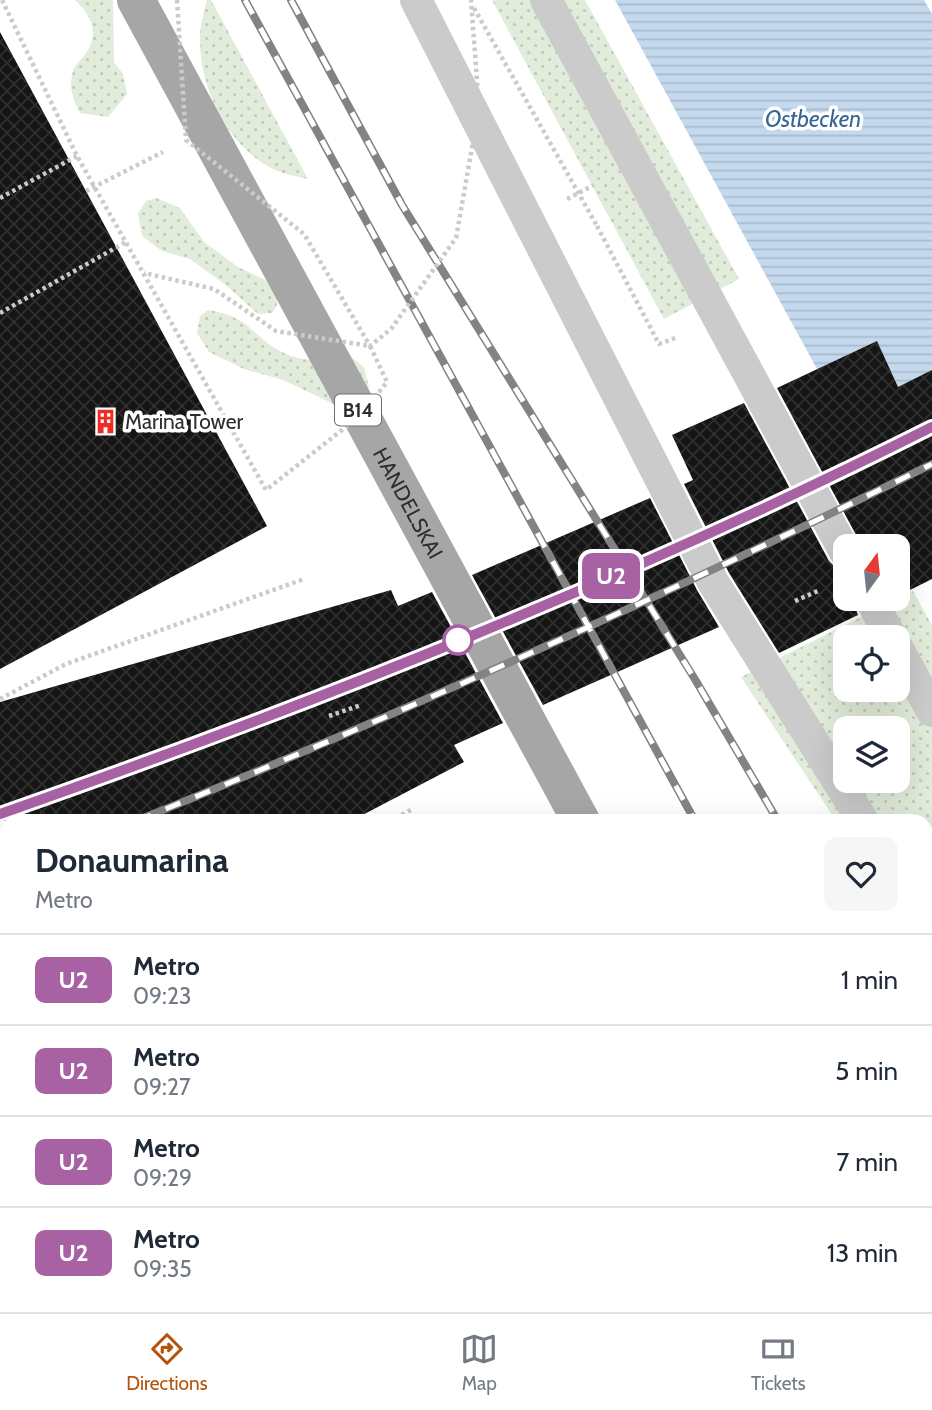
<!DOCTYPE html>
<html lang="en">
<head>
<meta charset="utf-8">
<style>
  :root { --surface:#fff; --page:#f6f6f7; --text:#1f2937; --muted:#747a83; --line:#e0e1e3; --accent:#b45309 }
  body { margin:0; font-family:Cabin,sans-serif; background:var(--page); color:var(--text); height:100vh; display:flex; flex-direction:column; font-size:26px; white-space:nowrap }
  * { box-sizing:border-box; margin:0 }
  p { font-size:23px; color:var(--muted) }
  .icon { flex:none; width:38px; height:38px; fill:none; stroke:currentColor; stroke-width:2; stroke-linecap:round; stroke-linejoin:round }
  .map { position:relative; flex:1; overflow:hidden }
  .drawer { position:absolute; left:0px; top:814px; width:933px; height:499px; display:flex; flex-direction:column; background:var(--surface); border-radius:21px 21px 0 0; box-shadow:0 7px 28px #0002 }
  .drawer>* { flex:none }
  .badge { padding:0 14px; border-radius:10px; font-size:24px; line-height:46px }
  .needle { width:46px; rotate:15deg }
  .controls { position:absolute; left:833px; top:534px; display:grid; gap:14px }
  .controls a { display:grid; place-items:center; width:77px; height:77px; border-radius:14px; background:var(--surface); box-shadow:0 7px 28px #0002; font-size:35px }
  .map>.badge { position:absolute; translate:-50% -50%; box-shadow:0 0 0 4px #fff }
  .round { display:grid; place-items:center; flex:none; width:74px; height:74px; border-radius:14px; background:var(--page) }
  .head { display:flex; align-items:center; justify-content:space-between; height:119px; padding:0 35px }
  h1 { font-size:33px; font-weight:800; line-height:52px }
  ul { padding:0; list-style:none }
  li { display:flex; align-items:center; gap:21px; height:91px; padding:0 35px; border-top:2px solid var(--line) }
  li div { flex:1 }
  li b { display:block; font-size:26px }
  li em { font-style:normal }
  li .badge { min-width:77px; font-weight:700; text-align:center }
  .menu { display:flex; justify-content:space-around; align-items:center; height:98px; border-top:2px solid var(--line); background:var(--surface); font-size:19px; color:var(--muted) }
  .menu a { display:grid; justify-items:center; gap:4px }
  .menu .active { color:var(--accent) }
  .map>svg:first-child { display:block }
</style>
</head>
<body>
<div class="map">
<svg width="932" height="1312" viewBox="0 0 932 1312">
  <defs>
    <pattern id="grass-dots" width="8" height="8" patternUnits="userSpaceOnUse" patternTransform="scale(1.75)"><rect width="8" height="8" fill="#e2ecda"/><path d="M2 2h.1M6 6h.1" fill="none" stroke="#c2cbbb" stroke-width="1.8" stroke-linecap="round"/></pattern>
    <pattern id="water-rules" width="6" height="5" patternUnits="userSpaceOnUse" patternTransform="scale(1.75)"><rect width="6" height="5" fill="#c5d9ee"/><path d="M0 2.5h6" fill="none" stroke="#abc"/></pattern>
    <pattern id="building-cross-hatch" width="8" height="8" patternUnits="userSpaceOnUse" patternTransform="scale(1.75)"><rect width="8" height="8" fill="#151515"/><path d="M0 0l8 8M0 8l8-8" fill="none" stroke="#2f2f2f"/></pattern>
  </defs>
  <rect width="100%" height="100%" fill="#fff"/>
  <!-- grass -->
  <path fill="url(#grass-dots)" fill-rule="evenodd" d="M75,0H113L114,62L123,74L127,94L108,117L80,113C74,101 69,90 72,76C73,65 80,62 86,53C100,33 91,15 75,0Z
    M207,0H211L308,179C296,176 282,174 271,168C226,144 199,87 200,37C200,25 204,12 207,0Z
    M492,0H585L739,279L664,319Z
    M156,198L180,208L204,242L238,267L265,280L277,294V305L272,313L258,314L227,286L190,259L162,251L142,236L138,213L146,201Z
    M208,310C250,316 251,336 282,352C303,364 328,359 351,357L364,367L369,387L360,404L338,406L283,380L244,369L209,352L197,333L200,316Z
    M913,591L932,625V965L926,956V821H836L741,677ZM845,637H898V690H845ZM845,728H898V780H845Z"/>
  <!-- water -->
  <path fill="url(#water-rules)" d="M615,0H924L932,14V579Z"/>
  <!-- building -->
  <path fill="url(#building-cross-hatch)" d="M0,32L267,526L0,669Z
    M877,341L898,387L932,370V579L898,596V546H862L777,388Z
    M744,403L829,561L836,568L845,570V598H852L858,615L779,653L729,573L684,484L693,480L672,435Z
    M650,498L697,590L719,627L543,705L472,575Z
    M391,590L398,606L432,592L503,723L454,745L464,762L351,821H0V702Z"/>
  <g fill="none" stroke-linecap="round" stroke-linejoin="round">
    <!-- path -->
    <path stroke="#cbcbcb" stroke-width="4.5" stroke-dasharray="3.5 3.5" stroke-linecap="butt" d="M86,191L163,152
      M0,198L77,156
      M567,199L594,185
      M597,226L659,344L678,337
      M0,313L126,242
      M795,601L820,590
      M0,699L66,664L304,579
      M329,716L361,705
      M389,821L411,810
      M0,844L7,841
      M0,972L7,985
      M171,1306L175,1312"/>
    <!-- lane -->
    <path stroke="#cbcbcb" stroke-width="32" d="M416,0L713,582L863,821
      M546,0L845,552
      M870,598L891,637
      M898,649L932,711
      M926,919L932,928"/>
    <!-- street -->
    <path stroke="#cbcbcb" stroke-width="38" d="M0,1061L7,1076
      M0,1150L7,1161
      M98,1306L102,1312
      M14,1312L24,1306"/>
    <!-- primary -->
    <g stroke="#a6a6a6" stroke-width="38">
      <path id="s1" d="M136,0L581,821"/>
      <path d="M848,1306L851,1312"/>
      <path d="M241,1312L253,1306"/>
      <path d="M378,1312L390,1306"/>
    </g>
    <defs>
      <path id="rail" d="M245,0L695,821
        M291,0L402,205L696,681L778,821
        M0,814C317,703 633,579 932,427
        M136,821C406,712 671,593 932,464
        M0,874L7,871
        M926,1083L932,1094
        M926,1239L932,1250"/>
    </defs>
    <!-- rail casing -->
    <use href="#rail" stroke="#838383" stroke-width="8"/>
    <!-- rail -->
    <use href="#rail" stroke="#fff" stroke-width="5" stroke-dasharray="16" stroke-linecap="butt"/>
    <!-- path-bridge -->
    <path stroke="#cbcbcb" stroke-width="4.5" stroke-dasharray="3.5 3.5" stroke-linecap="butt" d="M2,0L77,156L266,490L361,415L387,382L370,346L276,331L214,289L144,273
      M177,0L186,140L304,234L370,346L391,329L456,238L479,108L471,0
      M474,8L597,226"/>
  </g>
  <g fill="none" stroke-linecap="round" stroke-linejoin="round">
    <defs>
      <path id="line" d="M0,814C317,703 632,578 932,427"/>
    </defs>
    <!-- line casing -->
    <use href="#line" stroke="#fff" stroke-width="16"/>
    <!-- line -->
    <use href="#line" stroke="#a862a4" stroke-width="10"/>
  </g>
  <!-- icons -->
  <defs>
    <symbol id="building-bare" viewBox="-9 -9 18 18"><path d="M-4-6H4V6H1V3H-1V6H-4ZM-2.5-4.3h1.7v1.8h-1.7ZM.8-4.3h1.7v1.8H.8ZM-2.5-1h1.7V.8h-1.7ZM.8-1h1.7V.8H.8Z" fill="#f02b24" stroke="#fff" stroke-width="2.5" paint-order="stroke"/></symbol>
  </defs>
  <g fill-rule="evenodd">
    <use href="#building-bare" x="88" y="404" width="35" height="35"/>
  </g>
  <!-- markers -->
  <circle fill="#fff" stroke="#a862a4" stroke-width="3.5" cx="458" cy="640" r="14"/>
  <g text-anchor="middle" dominant-baseline="central" stroke-width="7" stroke-linejoin="round" paint-order="stroke">
    <!-- shield labels -->
    <rect fill="#fff" stroke="#6d6d6d" stroke-width="2" x="335" y="394.5" width="46" height="31" rx="5"/>
    <g font-size="19" font-weight="bold" fill="#2e2e2e">
      <text x="358" y="410">B14</text>
    </g>
    <!-- poi labels -->
    <g font-size="21" fill="#2e2e2e" stroke="#fff" text-anchor="start">
      <text x="125" y="421">Marina Tower</text>
    </g>
    <!-- street labels -->
    <g font-size="21" fill="#2e2e2e" stroke="#fff">
      <text stroke="none"><textPath href="#s1" startOffset="572">HANDELSKAI</textPath></text>
    </g>
    <!-- water labels -->
    <g font-size="23" font-style="italic" fill="#376695" stroke="#fff">
      <text x="813" y="119">Ostbecken</text>
    </g>
  </g>
</svg>
<div class="controls">
<a><svg class="needle" viewBox="-14 -14 28 28"><path d="M0-13l5 13h-10z" fill="#e53935"/><path d="M0 13l5-13h-10z" fill="#747a83"/></svg></a>
<a><svg class="icon" aria-label="locate" viewBox="0 0 24 24"><circle cx="12" cy="12" r="6"/><path d="M12 2v4M12 18v4M2 12h4M18 12h4"/></svg></a>
<a><svg class="icon" aria-label="layers" viewBox="0 0 24 24"><path d="M12 4l9 5-9 5-9-5zM3 14l9 5 9-5"/></svg></a>
</div>
<b class="badge" style="left:611px;top:576px;background:#a862a4;color:#fff">U2</b>
<section class="drawer">
<div class="head"><div><h1>Donaumarina</h1><p>Metro</p></div><a class="round"><svg class="icon" aria-label="heart" viewBox="0 0 24 24"><path d="M12 20l-8-8c-3-5 5-10 8-4 3-6 11-1 8 4z"/></svg></a></div>
<ul>
<li><span class="badge" style="background:#a862a4;color:#fff">U2</span><div><b>Metro</b><p>09:23</p></div><em>1 min</em></li>
<li><span class="badge" style="background:#a862a4;color:#fff">U2</span><div><b>Metro</b><p>09:27</p></div><em>5 min</em></li>
<li><span class="badge" style="background:#a862a4;color:#fff">U2</span><div><b>Metro</b><p>09:29</p></div><em>7 min</em></li>
<li><span class="badge" style="background:#a862a4;color:#fff">U2</span><div><b>Metro</b><p>09:35</p></div><em>13 min</em></li>
</ul>
</section>
</div>
<nav class="menu">
<a class="active"><svg class="icon" aria-label="directions" viewBox="0 0 24 24"><path d="M12 3l9 9-9 9-9-9zM9 14v-3h6M13 9l2 2-2 2"/></svg>Directions</a>
<a><svg class="icon" aria-label="map" viewBox="0 0 24 24"><path d="M3 6l6-2 6 2 6-2v14l-6 2-6-2-6 2zM9 4v14M15 6v14"/></svg>Map</a>
<a><svg class="icon" aria-label="tickets" viewBox="0 0 24 24"><path d="M3 7h18v10H3zM15 7v10"/></svg>Tickets</a>
</nav>
</body>
</html>
